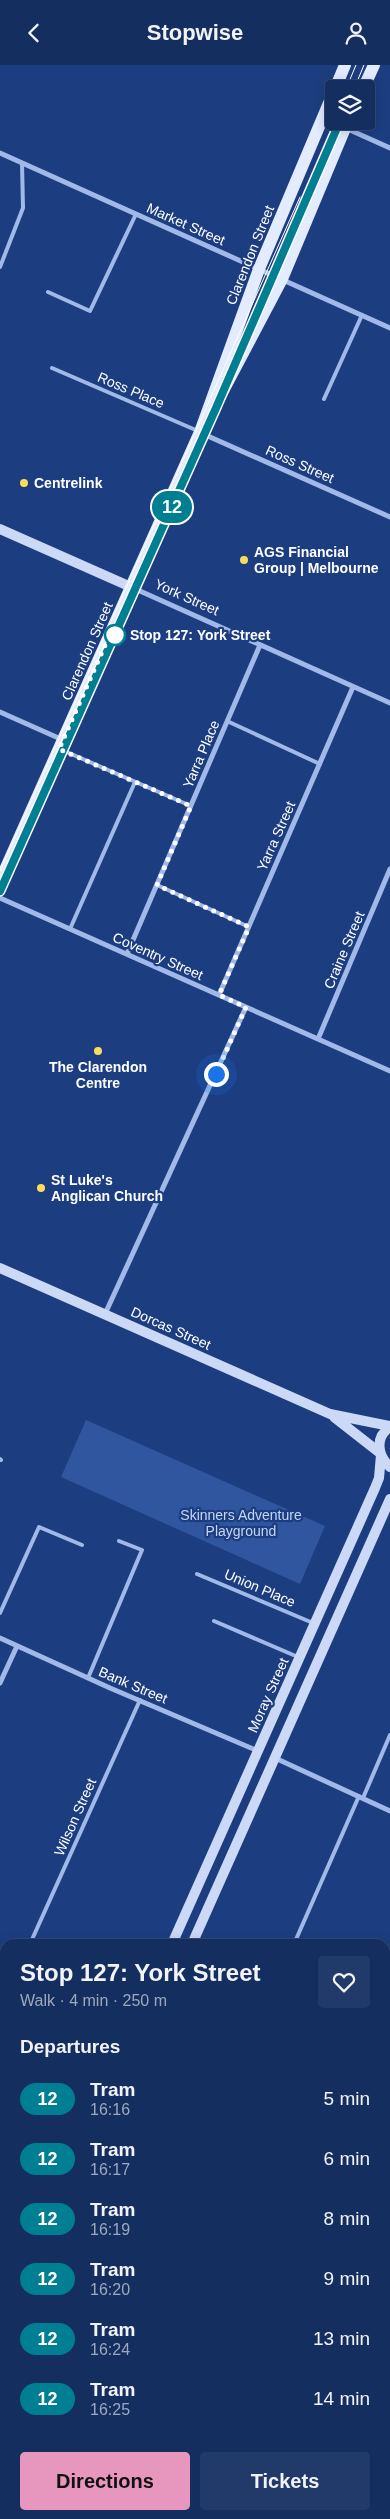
<!DOCTYPE html>
<html lang="en">
<head>
<meta charset="utf-8">
<style>
  :root { --surface:#152e60; --page:#223a69; --text:#f1f3f6; --muted:#9da8bd; --line:#344a75; --accent:#e797bd }
  body { margin:0; font-family:Helvetica,sans-serif; background:var(--page); color:var(--text); height:100vh; display:flex; flex-direction:column; font-size:19px; white-space:nowrap }
  * { box-sizing:border-box; margin:0 }
  p { font-size:16px; color:var(--muted) }
  .icon { flex:none; width:28px; height:28px; fill:none; stroke:currentColor; stroke-width:2; stroke-linecap:round; stroke-linejoin:round }
  .map { position:relative; flex:1; overflow:hidden }
  .details { position:absolute; left:0px; top:1874px; width:390px; height:581px; display:flex; flex-direction:column; background:var(--surface); border-radius:15px 15px 0 0; box-shadow:0 2px 12px #0003,0 0 0 1px var(--line) }
  .details>* { flex:none }
  .badge { padding:0 10px; border-radius:16px; font-size:18px; line-height:32px }
  .tools { position:absolute; left:325px; top:15px; display:grid; gap:10px }
  .tools a { display:grid; place-items:center; width:50px; height:50px; border-radius:5px; background:var(--surface); box-shadow:0 2px 12px #0003,0 0 0 1px var(--line); font-size:25px }
  .you { position:absolute; width:25px; height:25px; margin:-12px; border:4px solid #fff; border-radius:50%; background:#1a73e8; box-shadow:0 0 0 8px #1a73e833 }
  .map>.badge { position:absolute; translate:-50% -50%; box-shadow:0 0 0 2px #fff }
  h2 { padding:0 20px; font-size:19px; line-height:45px }
  .round { display:grid; place-items:center; flex:none; width:52px; height:52px; border-radius:5px; background:var(--page) }
  .headline { display:flex; align-items:center; justify-content:space-between; height:85px; padding:0 20px }
  h1 { font-size:24px; font-weight:800; line-height:38px }
  .action { display:flex; gap:10px; margin-top:auto; padding:10px 20px }
  .action a { flex:1; height:58px; border-radius:5px; background:var(--accent); color:#111; font-size:20px; font-weight:800; line-height:58px; text-align:center }
  .action a+a { background:var(--page); color:var(--text) }
  ul { padding:0; list-style:none }
  li { display:flex; align-items:center; gap:15px; height:60px; padding:0 20px }
  li div { flex:1 }
  li b { display:block; font-size:19px }
  li em { font-style:normal }
  li .badge { min-width:55px; font-weight:700; text-align:center }
  header { display:flex; justify-content:space-between; align-items:center; height:65px; padding:0 20px; background:var(--surface); font-size:22px; font-weight:800 }
  .map>svg:first-child { display:block }
</style>
</head>
<body>
<header><svg class="icon" aria-label="back" viewBox="0 0 24 24"><path d="M15 5l-7 7 7 7"/></svg>Stopwise<svg class="icon" aria-label="person" viewBox="0 0 24 24"><circle cx="12" cy="8" r="4"/><path d="M4 21q1-7 8-7t8 7"/></svg></header>
<div class="map">
<svg width="390" height="2454" viewBox="0 0 390 2454">
  <rect width="100%" height="100%" fill="#1c3e80"/>
  <!-- green -->
  <path fill="#2f569f" d="M86,1355L325,1461L300,1519L61,1412Z
    M390,2036V2097L385,2095V2039Z
    M385,2128L390,2130V2419L386,2427Z"/>
  <g fill="none" stroke-linecap="round" stroke-linejoin="round">
    <!-- lane -->
    <path stroke="#a0b9e9" stroke-width="4" d="M0,202L23,143L22,98
      M48,227L90,246L136,149
      M52,303L198,366
      M324,334L362,250
      M227,656L320,699
      M62,685L191,741
      M157,820L249,862
      M70,864L135,717
      M0,1394L1,1395
      M197,1509L313,1558
      M0,1548L39,1462L82,1480
      M214,1556L298,1592
      M88,1613L142,1485L119,1476
      M363,1733L390,1670
      M30,1879L140,1635
      M294,1879L359,1731
      M48,2454L50,2450"/>
    <!-- street -->
    <path stroke="#a0b9e9" stroke-width="5" d="M323,53L390,83
      M0,88L390,263
      M201,368L390,452
      M131,522L390,638
      M0,647L63,675
      M0,833L390,1006
      M127,889L260,580
      M219,930L353,622
      M318,974L390,804
      M105,1249L246,942
      M0,1573L110,1623L258,1686
      M0,1618L17,1581
      M275,1693L390,1746
      M385,1903L390,1891
      M0,2135L5,2137
      M0,2315L5,2317
      M385,2444L390,2446
      M312,2450L321,2454
      M360,2454L363,2450"/>
    <!-- secondary -->
    <path stroke="#cbd9f7" stroke-width="10" d="M0,464L131,522
      M0,1203L330,1349L390,1361
      M334,1352L380,1388
      M390,1362C375,1372 377,1390 390,1402
      M172,1879L375,1423L379,1413L381,1390
      M192,1879L390,1434
      M0,1941L5,1944
      M385,2013L390,2010
      M385,2108L390,2112
      M0,2265L5,2254
      M0,2309L5,2298"/>
    <!-- primary -->
    <path stroke="#e3ebfe" stroke-width="12" d="M335,24L345,0
      M363,24L374,0
      M215,341L282,214L348,56
      M0,816L200,367L259,204L334,26"/>
    <!-- tram -->
    <path stroke="#fff" stroke-width="1" d="M346,24L356,0
      M354,24L364,0
      M0,806L300,132
      M0,826L222,329L340,56
      M0,1936L5,1938
      M0,1945L5,1947
      M385,2007L390,2004
      M385,2015L390,2013"/>
  </g>
  <g fill="none" stroke-linecap="round" stroke-linejoin="round">
    <defs>
      <path id="line" d="M0,826L216,343L340,56"/>
    </defs>
    <!-- line casing -->
    <use href="#line" stroke="#fff" stroke-width="11"/>
    <!-- line -->
    <use href="#line" stroke="#007e92" stroke-width="8"/>
    <!-- walk -->
    <path stroke="#fff" stroke-width="5" stroke-dasharray="0 9" d="M115,570L110,569L59,684L191,741L157,820L249,862L219,930L246,942L216,1009"/>
  </g>
  <!-- markers -->
  <g fill="#fadc5d" stroke="#1c3e80" stroke-width="2">
    <circle cx="24" cy="418" r="5"/>
    <circle cx="244" cy="495" r="5"/>
    <circle cx="98" cy="986" r="5"/>
    <circle cx="41" cy="1123" r="5"/>
  </g>
  <circle fill="#fff" stroke="#007e92" stroke-width="2.5" cx="115" cy="570" r="10"/>
  <g text-anchor="middle" dominant-baseline="central" stroke-width="4.5" stroke-linejoin="round" paint-order="stroke">
    <!-- street labels -->
    <g font-size="14" fill="#fff" stroke="#1c3e80">
      <text transform="translate(186 159) rotate(24)">Market Street</text>
      <text transform="translate(250 190) rotate(-68)">Clarendon Street</text>
      <text transform="translate(131 325) rotate(23)">Ross Place</text>
      <text transform="translate(300 399) rotate(24)">Ross Street</text>
      <text transform="translate(187 532) rotate(24)">York Street</text>
      <text transform="translate(87 586) rotate(-66)">Clarendon Street</text>
      <text transform="translate(201 689) rotate(-67)">Yarra Place</text>
      <text transform="translate(276 771) rotate(-66)">Yarra Street</text>
      <text transform="translate(344 885) rotate(-67)">Craine Street</text>
      <text transform="translate(158 891) rotate(24)">Coventry Street</text>
      <text transform="translate(171 1263) rotate(24)">Dorcas Street</text>
      <text transform="translate(260 1523) rotate(23)">Union Place</text>
      <text transform="translate(133 1620) rotate(23)">Bank Street</text>
      <text transform="translate(268 1630) rotate(-66)">Moray Street</text>
      <text transform="translate(75 1752) rotate(-66)">Wilson Street</text>
    </g>
    <!-- poi labels -->
    <g font-size="14" font-weight="bold" fill="#fff" stroke="#1c3e80" text-anchor="start">
      <text x="34" y="418">Centrelink</text>
      <text x="254" y="487">AGS Financial<tspan x="254" dy="16">Group | Melbourne</tspan></text>
      <text x="98" y="1002" text-anchor="middle">The Clarendon<tspan x="98" dy="16">Centre</tspan></text>
      <text x="51" y="1115">St Luke's<tspan x="51" dy="16">Anglican Church</tspan></text>
    </g>
    <!-- stop labels -->
    <g font-size="14" font-weight="bold" fill="#fff" stroke="#1c3e80" text-anchor="start">
      <text x="130" y="570">Stop 127: York Street</text>
    </g>
    <!-- park labels -->
    <g font-size="14" fill="#c4d6f7" stroke="#1c3e80">
      <text x="241" y="1450">Skinners Adventure<tspan x="241" dy="16">Playground</tspan></text>
    </g>
  </g>
</svg>
<div class="tools">
<a><svg class="icon" aria-label="layers" viewBox="0 0 24 24"><path d="M12 4l9 5-9 5-9-5zM3 14l9 5 9-5"/></svg></a>
</div>
<div class="you" style="left:216px;top:1009px"></div>
<b class="badge" style="left:172px;top:442px;background:#007e92;color:#fff">12</b>
<section class="details">
<div class="headline"><div><h1>Stop 127: York Street</h1><p>Walk · 4 min · 250 m</p></div><a class="round"><svg class="icon" aria-label="heart" viewBox="0 0 24 24"><path d="M12 20l-8-8c-3-5 5-10 8-4 3-6 11-1 8 4z"/></svg></a></div>
<h2>Departures</h2>
<ul>
<li><span class="badge" style="background:#007e92;color:#fff">12</span><div><b>Tram</b><p>16:16</p></div><em>5 min</em></li>
<li><span class="badge" style="background:#007e92;color:#fff">12</span><div><b>Tram</b><p>16:17</p></div><em>6 min</em></li>
<li><span class="badge" style="background:#007e92;color:#fff">12</span><div><b>Tram</b><p>16:19</p></div><em>8 min</em></li>
<li><span class="badge" style="background:#007e92;color:#fff">12</span><div><b>Tram</b><p>16:20</p></div><em>9 min</em></li>
<li><span class="badge" style="background:#007e92;color:#fff">12</span><div><b>Tram</b><p>16:24</p></div><em>13 min</em></li>
<li><span class="badge" style="background:#007e92;color:#fff">12</span><div><b>Tram</b><p>16:25</p></div><em>14 min</em></li>
</ul>
<div class="action"><a>Directions</a><a>Tickets</a></div>
</section>
</div>
</body>
</html>
